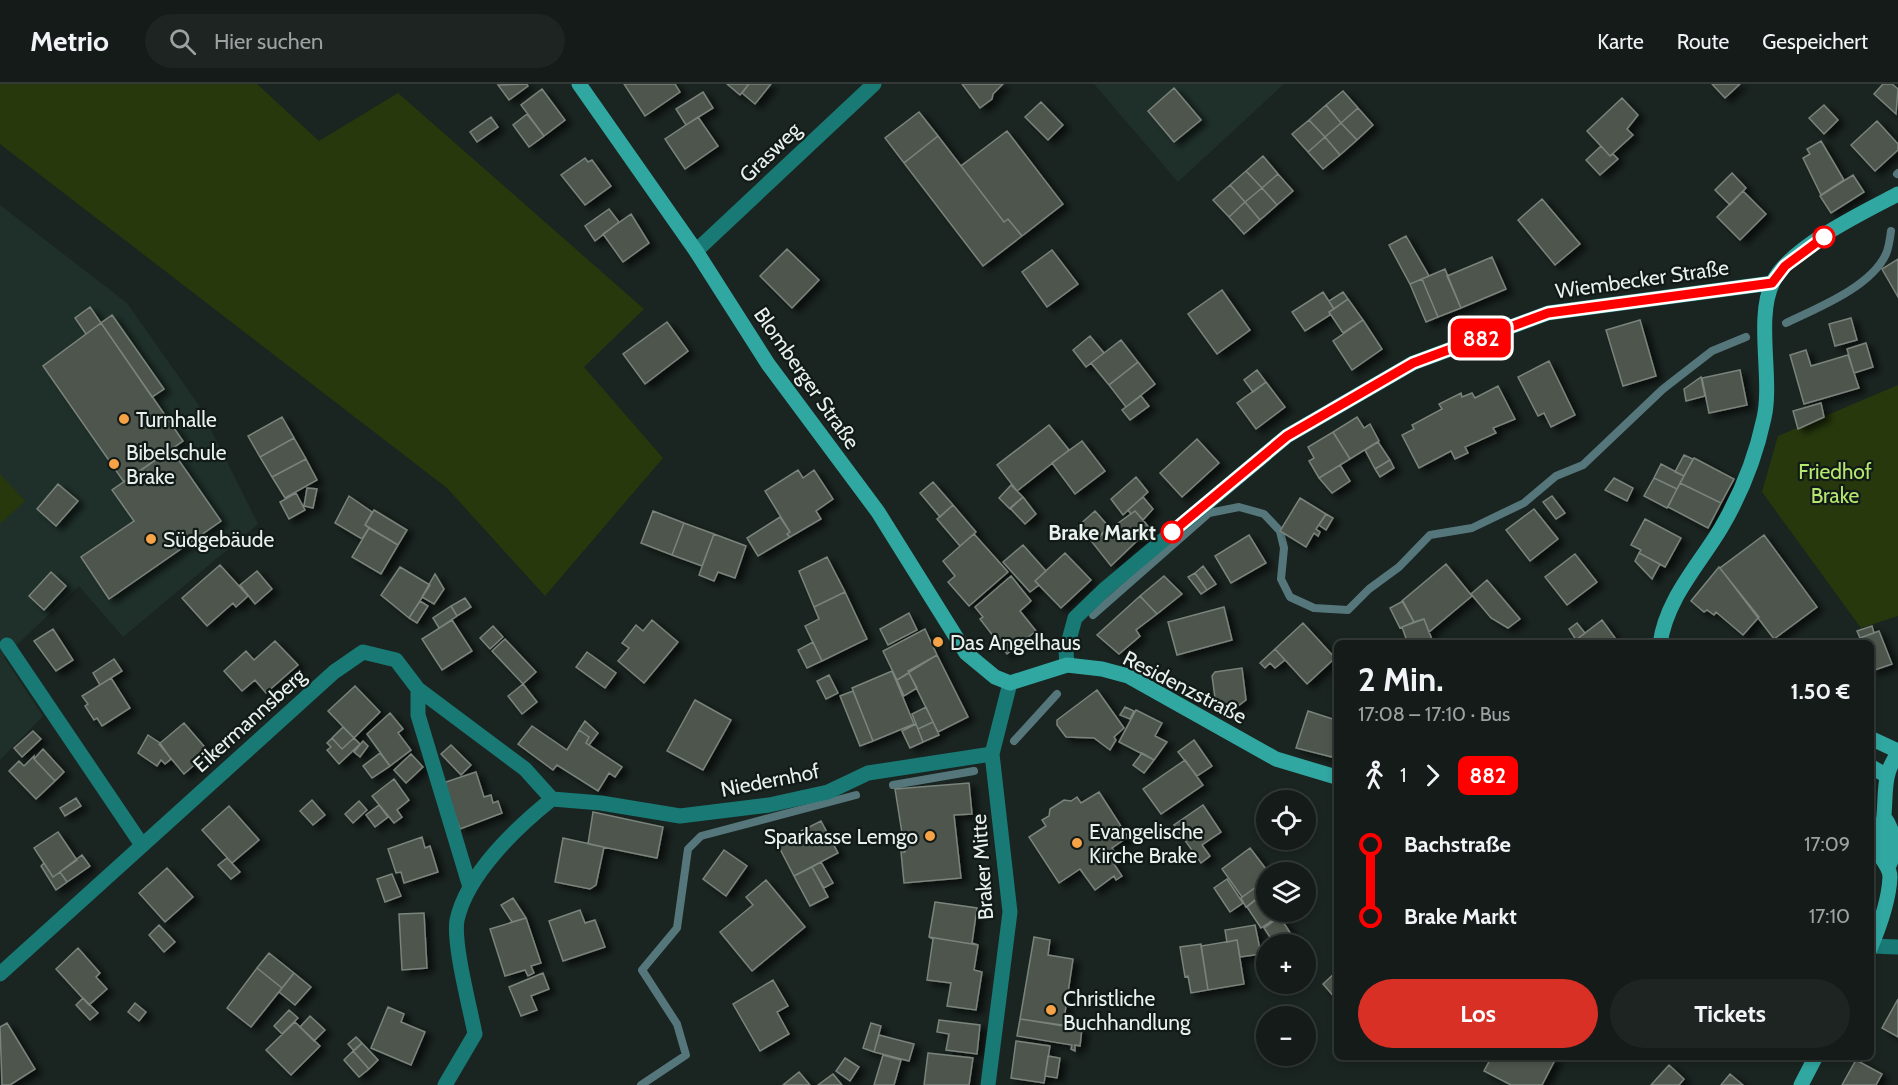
<!DOCTYPE html>
<html lang="de">
<head>
<meta charset="utf-8">
<style>
  :root { --surface:#141b18; --page:#1d2421; --text:#f1f3f6; --muted:#9da1a2; --line:#333937; --accent:#d93025 }
  body { margin:0; font-family:Cabin,sans-serif; background:var(--page); color:var(--text); height:100vh; display:flex; flex-direction:column; font-size:22px; white-space:nowrap }
  * { box-sizing:border-box; margin:0 }
  p { font-size:20px; color:var(--muted) }
  .icon { flex:none; width:33px; height:33px; fill:none; stroke:currentColor; stroke-width:2; stroke-linecap:round; stroke-linejoin:round }
  .map { position:relative; flex:1; overflow:hidden }
  .drawer { position:absolute; left:1334px; top:556px; width:540px; height:420px; display:flex; flex-direction:column; background:var(--surface); border-radius:9px; box-shadow:0 3px 9px #0003,0 0 0 2px var(--line) }
  .drawer>* { flex:none }
  .badge { padding:0 12px; border-radius:9px; font-size:21px; line-height:39px }
  .tools { position:absolute; left:1256px; top:706px; display:grid; gap:12px }
  .tools a { display:grid; place-items:center; width:60px; height:60px; border-radius:50%; background:var(--surface); box-shadow:0 3px 9px #0003,0 0 0 2px var(--line); font-size:30px }
  .map>.badge { position:absolute; translate:-50% -50%; box-shadow:0 0 0 3px #fff }
  .legs { display:flex; align-items:center; gap:9px; height:66px; padding:0 24px; font-size:20px }
  .legs p { margin-inline-start:auto }
  .headline { display:flex; align-items:center; justify-content:space-between; height:102px; padding:0 24px }
  h1 { font-size:33px; font-weight:700; line-height:45px }
  .cta { display:flex; gap:12px; margin-top:auto; padding:12px 24px }
  .cta a { flex:1; height:69px; border-radius:36px; background:var(--accent); color:#fff; font-size:24px; font-weight:700; line-height:69px; text-align:center }
  .cta a+a { background:var(--page); color:var(--text) }
  ul { padding:0 24px; list-style:none }
  li { display:flex; align-items:center; gap:21px; height:72px; font-size:22px }
  li i { display:grid; place-items:center; width:9px; height:100%; margin:0 8px; background:currentColor }
  li i::after { content:''; width:15px; height:15px; margin:-8px; border:4px solid; border-radius:50%; background:var(--surface) }
  li p { margin-inline-start:auto }
  li:first-child i { background:linear-gradient(#0000 50%,currentColor 0) }
  li:last-child i { background:linear-gradient(currentColor 50%,#0000 0) }
  header { display:flex; align-items:center; gap:36px; box-sizing:border-box; height:84px; padding:0 30px; background:var(--surface); border-bottom:2px solid var(--line) }
  header strong { font-size:28px }
  nav { display:flex; gap:33px; margin-inline-start:auto; font-size:21px }
  .search { width:420px; height:54px; background:var(--page); display:flex; align-items:center; gap:15px; box-sizing:border-box; padding:0 21px; border-radius:33px; color:var(--muted); font-size:22px }
  .map>svg:first-child { display:block }
</style>
</head>
<body>
<header>
<strong>Metrio</strong>
<div class="search"><svg class="icon" aria-label="search" viewBox="0 0 24 24"><circle cx="10" cy="10" r="6"/><path d="M15 15l6 6"/></svg>Hier suchen</div>
<nav><a>Karte</a><a>Route</a><a>Gespeichert</a></nav>
</header>
<div class="map">
<svg width="1898" height="1001" viewBox="0 0 1898 1001">
  <defs>
    <filter id="shadow"><feDropShadow dx="6" dy="4" stdDeviation="3" flood-color="#0009"/></filter>
  </defs>
  <rect width="100%" height="100%" fill="#1a2420"/>
  <!-- built -->
  <path fill="#1f302a" d="M1094,0H1284L1178,98Z
    M0,121L127,219L198,320L258,440L123,553L79,502L4,573L43,632L0,676Z"/>
  <!-- green -->
  <path fill="#27380c" d="M0,0H257L319,57L398,9L644,225L584,283L663,374L545,512L447,404L0,60Z
    M1898,301V532L1861,544L1762,408L1778,352Z
    M0,390L25,417L0,440Z"/>
  <g fill="none" stroke-linecap="round" stroke-linejoin="round">
    <!-- stream -->
    <path stroke="#55777c" stroke-width="8" d="M1897,90L1898,89
      M1786,239C1817,224 1871,203 1886,170C1889,163 1890,155 1891,147
      M1093,531L1209,429L1239,423L1264,430L1280,447L1284,464L1281,495L1290,513L1314,524L1348,526L1369,505L1399,483L1430,451L1472,444L1524,419L1556,392L1583,381L1663,305L1712,267L1746,253
      M1014,657L1057,610
      M893,701L974,687
      M641,1001L686,971L677,940L642,886L677,844L688,765L701,752L856,711"/>
  </g>
  <!-- building -->
  <path fill="#4d554e" stroke="#7a837b" stroke-width="1.5" filter="url(#shadow)" d="M527,0L528,2L509,16L498,1Z
    M624,0H675L680,8L645,32Z
    M727,0H749L740,11Z
    M749,0H771L755,20L742,9Z
    M962,0H1003L993,10L992,15L980,24Z
    M1712,0H1740L1725,14Z
    M1883,0H1892L1898,5L1896,30L1874,10Z
    M1174,4L1201,36L1174,58L1148,27Z
    M542,5L565,36L544,52L521,21Z
    M1343,7L1358,24L1341,39L1326,21Z
    M703,8L713,24L686,41L676,25Z
    M1622,14L1638,31L1627,45L1633,51L1610,72L1587,47Z
    M1041,18L1063,41L1048,56L1025,33Z
    M1326,21L1341,39L1325,53L1309,36Z
    M1824,21L1838,36L1824,50L1809,34Z
    M1358,24L1373,41L1357,56L1341,39Z
    M919,28L938,52L904,79L885,54Z
    M527,30L544,52L529,63L513,41Z
    M491,33L498,43L477,58L470,48Z
    M698,33L718,62L685,85L665,55Z
    M1309,36L1325,53L1308,68L1292,50Z
    M1877,37L1898,60V66L1875,87L1851,61Z
    M1341,39L1357,56L1340,71L1325,53Z
    M1007,47L1063,120L1022,152L1008,135L1004,138L961,82Z
    M938,52L1004,138L1008,135L1022,152L983,182L904,79Z
    M1325,53L1340,71L1323,85L1308,68Z
    M1821,57L1844,96L1821,111L1803,74L1810,70L1807,65Z
    M1601,62L1610,72L1613,70L1618,75L1600,91L1586,76Z
    M1263,72L1278,90L1262,104L1246,87Z
    M585,74L588,78L592,76L611,102L585,121L561,91Z
    M1246,87L1262,104L1245,118L1230,101Z
    M1732,89L1746,104L1730,121L1715,106Z
    M1278,90L1293,107L1277,121L1262,104Z
    M1853,91L1864,108L1831,129L1820,112Z
    M1230,101L1245,118L1229,133L1213,116Z
    M1262,104L1277,121L1260,136L1245,118Z
    M1743,107L1766,130L1740,156L1717,133Z
    M1542,115L1580,160L1555,181L1518,136Z
    M1245,118L1260,136L1244,150L1229,133Z
    M609,125L619,138L595,157L585,142Z
    M631,130L649,159L623,178L603,150Z
    M1406,152L1429,192L1410,200L1389,161Z
    M787,165L819,196L792,224L760,192Z
    M1052,166L1078,200L1047,223L1022,188Z
    M1492,173L1506,205L1461,224L1447,192Z
    M1898,175V213L1882,185Z
    M1445,185L1461,224L1438,233L1422,195Z
    M1422,195L1438,233L1426,238L1410,200Z
    M1222,206L1250,246L1217,270L1188,230Z
    M1323,208L1334,225L1329,228L1330,231L1305,247L1292,228Z
    M1343,208L1348,215L1334,225L1329,217Z
    M1348,215L1363,236L1343,249L1329,228Z
    M90,223L101,239L86,250L75,234Z
    M112,231L164,305L152,313L101,239Z
    M1851,234L1857,256L1835,262L1829,240Z
    M1363,236L1382,265L1352,286L1333,257Z
    M1640,236L1656,292L1623,302L1606,246Z
    M667,238L688,267L645,300L623,270Z
    M101,239L183,357L124,398L43,282Z
    M1090,252L1104,269L1086,283L1073,266Z
    M1121,256L1138,278L1109,301L1091,279Z
    M1866,259L1873,283L1854,289L1847,265Z
    M1806,266L1811,282L1848,271L1859,304L1804,320L1790,271Z
    M1549,277L1575,331L1551,343L1544,329L1538,332L1518,293Z
    M1138,278L1155,300L1126,323L1109,301Z
    M1257,286L1266,298L1253,308L1244,296Z
    M1740,286L1747,321L1709,329L1702,294Z
    M1701,293L1705,312L1686,317L1684,305Z
    M1266,298L1285,323L1256,345L1237,319Z
    M1498,302L1515,335L1493,344L1496,349L1465,363L1468,369L1455,375L1451,367L1419,384L1402,351L1414,345L1412,341L1442,325L1439,320L1461,309L1462,313L1472,309L1475,314Z
    M1141,312L1149,322L1130,336L1122,326Z
    M1821,319L1824,333L1798,345L1793,327Z
    M282,333L294,354L260,373L248,352Z
    M1357,333L1364,344L1370,340L1379,357L1350,375L1333,348Z
    M1049,341L1069,366L1017,407L997,381Z
    M1333,348L1350,375L1319,394L1309,377L1314,374L1308,363Z
    M294,354L306,375L272,393L260,373Z
    M1197,355L1219,379L1182,413L1160,389Z
    M1082,357L1105,387L1075,410L1052,379Z
    M1378,358L1390,376L1375,385L1365,366Z
    M171,365L221,437L109,515L81,473L134,437L112,406Z
    M1684,371L1693,375L1684,392L1675,388Z
    M1694,374L1734,395L1721,419L1680,399Z
    M306,375L317,396L285,414L272,393Z
    M1390,376L1394,384L1380,393L1375,385Z
    M1661,380L1684,392L1677,405L1654,394Z
    M1340,381L1350,397L1332,409L1319,394Z
    M798,386L803,394L814,386L833,415L816,427L821,435L790,453L787,450L790,448L765,407Z
    M1136,393L1148,408L1123,431L1111,415Z
    M1614,394L1633,404L1627,417L1605,406Z
    M1654,394L1677,405L1667,424L1644,412Z
    M933,398L953,421L940,433L920,409Z
    M1680,399L1721,419L1708,444L1668,423Z
    M58,400L78,417L56,442L37,425Z
    M1011,401L1023,413L1010,425L999,414Z
    M307,404L317,405L313,424L304,422Z
    M296,409L305,426L289,435L280,418Z
    M349,412L372,428L365,441L369,444L362,455L335,439Z
    M1552,412L1565,429L1556,435L1543,418Z
    M1023,413L1036,430L1025,440L1010,424Z
    M1143,413L1153,425L1143,436L1135,427L1131,430L1128,426Z
    M1300,414L1326,430L1316,445L1320,448L1318,452L1314,449L1306,463L1280,447Z
    M953,421L976,448L960,462L937,435Z
    M1534,425L1558,455L1530,477L1506,446Z
    M374,426L407,446L398,461L365,441Z
    M653,427L684,439L672,471L641,459Z
    M1095,427L1109,443L1092,458L1078,442Z
    M1135,427L1153,448L1142,457L1140,454L1111,482L1092,458Z
    M1326,430L1333,434L1326,446L1319,441Z
    M780,433L790,448L787,450L790,453L758,472L747,454Z
    M1645,435L1681,454L1665,483L1639,469L1641,466L1631,461Z
    M684,439L714,450L702,482L672,471Z
    M369,444L398,461L381,490L352,473Z
    M714,450L746,462L735,494L718,488L714,497L699,491Z
    M974,450L1008,488L969,522L948,498L955,492L943,477Z
    M1249,451L1266,479L1231,499L1215,472Z
    M1764,451L1817,523L1774,555L1720,484Z
    M1023,461L1046,487L1035,497L1039,501L1030,508L1003,478Z
    M1065,469L1091,496L1061,524L1035,497Z
    M1639,469L1660,480L1652,495L1635,477Z
    M1575,470L1597,498L1567,521L1545,493Z
    M827,473L845,508L814,523L799,487Z
    M1446,480L1472,512L1429,548L1424,535L1414,538L1402,517Z
    M220,481L248,512L236,523L233,519L207,542L182,514Z
    M1203,482L1216,500L1207,506L1195,489Z
    M400,483L430,501L409,534L381,511Z
    M1719,483L1759,533L1743,551L1716,528L1714,531L1707,526L1704,528L1691,517Z
    M257,487L272,505L255,520L240,501Z
    M51,488L66,502L44,526L29,512Z
    M1195,489L1207,506L1201,510L1188,493Z
    M435,490L444,505L434,520L422,513Z
    M1011,492L1031,517L1020,527L1036,547L1007,570L980,535L983,533L975,523Z
    M1164,492L1182,510L1157,530L1140,512Z
    M1487,496L1520,535L1508,544L1491,534L1471,510Z
    M845,508L867,555L822,577L805,542L819,535L814,523Z
    M1140,512L1157,530L1136,546L1140,552L1119,570L1097,551Z
    M465,514L471,523L457,532L451,522Z
    M420,517L428,522L417,539L409,534Z
    M1403,517L1414,538L1400,544L1390,524Z
    M451,522L457,532L439,544L433,534Z
    M1224,523L1232,556L1177,571L1168,538Z
    M909,529L917,546L888,561L880,545Z
    M1424,535L1433,558L1437,556L1439,560H1408L1402,543Z
    M452,536L472,567L442,586L422,555Z
    M652,536L678,558L644,599L618,577L629,564L622,559L636,541L643,547Z
    M1602,536L1618,558L1579,560L1576,556Z
    M1303,539L1335,574L1307,600L1275,565Z
    M1577,539L1585,549L1576,556L1569,545Z
    M493,542L503,553L490,565L480,554Z
    M1872,542L1874,549L1860,554L1857,547Z
    M53,545L73,576L56,587L34,557Z
    M925,545L937,571L897,596L883,567Z
    M1879,547L1892,580L1872,587L1870,560H1862L1860,554Z
    M505,555L536,588L523,600L492,567Z
    M275,557L298,581L266,609L255,596L242,607L224,587L246,567L254,576Z
    M813,558L822,577L807,584L798,566Z
    M1275,565L1285,576L1275,584L1270,579L1265,584L1260,579Z
    M587,568L616,589L605,604L576,583Z
    M937,571L968,633L938,648L908,587Z
    M114,575L122,587L100,601L93,589Z
    M1242,584L1246,616L1230,628L1216,621L1212,592L1215,588Z
    M892,587L914,640L873,657L852,604Z
    M909,589L917,604L904,612L897,596Z
    M829,591L838,609L826,615L817,597Z
    M111,594L130,624L102,642L97,634L94,636L85,622L88,620L82,612Z
    M523,600L537,618L522,630L508,612Z
    M355,602L380,628L354,654L328,627Z
    M1097,606L1124,644L1114,653L1116,656L1110,666L1094,654L1066,653L1057,641V636Z
    M853,607L873,657L860,662L840,612Z
    M695,616L731,636L703,686L667,667Z
    M926,623L933,638L918,645L912,630Z
    M1125,623L1134,627L1130,635L1120,631Z
    M1136,626L1162,639L1155,652L1167,658L1154,676L1119,658Z
    M1308,627L1336,636V658L1332,673L1296,664Z
    M390,629L403,645L398,649L411,666L390,682L367,650Z
    M585,637L598,649L589,661L586,659L589,653L579,646Z
    M933,638L939,651L923,658L918,645Z
    M184,639L209,668L184,690L159,660Z
    M916,640L923,658L910,664L902,647Z
    M532,642L567,666L579,646L589,653L586,659L622,683L615,693L609,689L598,707L557,681L553,686L518,660Z
    M343,643L354,654L342,665L332,654Z
    M33,647L41,655L22,673L14,664Z
    M148,651L160,659L171,675L165,680L161,676L157,682L138,669Z
    M332,654L342,665L354,654L360,660L339,680L327,666L331,663L327,659Z
    M1194,656L1212,682L1197,692L1178,668Z
    M363,657L368,662L360,673L354,668Z
    M451,661L471,681L461,691L441,670Z
    M43,665L64,688L56,696H54L34,675Z
    M380,669L390,682L372,694L363,682Z
    M1142,669L1154,676L1144,689L1133,681Z
    M411,670L423,683L406,699L394,686Z
    M34,672V675L54,696H56L36,715L9,687L19,677L24,682Z
    M1185,676L1203,701L1161,730L1143,705Z
    M476,688L484,713L491,711L493,719L498,717L502,729L460,745L443,699Z
    M394,695L409,716L397,726L402,733L394,739L372,712Z
    M969,699L972,730L954,731L961,794L904,799L901,768H905L895,705Z
    M1099,708L1128,753L1112,764L1116,770L1110,774L1122,792L1116,796L1114,792L1095,806L1080,785L1059,799L1029,753L1046,742L1042,736L1049,732L1050,725L1064,716L1071,717L1077,713L1081,719Z
    M76,714L81,722L65,732L60,724Z
    M312,716L325,731L313,741L300,727Z
    M359,717L367,726L353,739L345,730Z
    M379,721L388,733L375,743L366,731Z
    M1203,721L1221,748L1202,761L1210,772L1201,779L1174,741Z
    M229,722L259,756L232,779L202,746Z
    M593,728L663,743L657,774L588,760Z
    M821,737L838,769L794,792L777,759Z
    M58,748L77,776L53,793L34,764Z
    M422,753L425,764L430,762L438,788L404,799L401,788L396,789L388,765Z
    M563,754L604,763L596,801L590,805L555,798Z
    M1250,764L1269,789H1266V796L1242,813L1222,785Z
    M724,766L747,782L726,812L703,795Z
    M82,771L90,782L67,798L60,788Z
    M227,774L240,788L231,795L218,781Z
    M821,778L833,799L824,804L812,783Z
    M44,779L53,793L60,788L67,798L56,806L41,782Z
    M812,783L828,813L810,822L794,792Z
    M167,784L193,813L165,838L139,809Z
    M392,790L401,812L385,818L377,795Z
    M1227,795L1243,819L1230,828L1214,804Z
    M766,796L805,843L752,887L720,848L753,821L746,813Z
    M1256,803L1261,811L1246,823L1241,814Z
    M1266,808V828H1285L1261,844L1247,823Z
    M513,814L526,834L512,838L501,821Z
    M935,818L977,824L972,859L978,861L929,853Z
    M580,826L585,839L595,836L605,863L563,877L549,837Z
    M424,829L427,884L402,886L399,830Z
    M1280,833L1298,861H1275L1264,844Z
    M526,834L541,879L531,882L534,889L528,892L525,886L505,892L490,845Z
    M159,841L175,858L164,868L149,851Z
    M1255,841L1261,870L1240,873L1237,856L1227,858L1225,846Z
    M929,853L978,861L974,886L982,888L976,926L947,922L951,899L927,896L933,855Z
    M1034,853L1050,856L1048,871L1073,875L1063,942L1020,935Z
    M1237,856L1244,900L1208,906L1201,862Z
    M1201,860L1208,906L1191,909L1188,892L1185,893L1180,863Z
    M78,864L100,889L96,893L107,905L89,921L56,885Z
    M269,869L294,889L282,904L257,884Z
    M257,884L282,904L251,943L227,924Z
    M1336,888V915L1323,900Z
    M294,889L311,903L295,921L279,908Z
    M543,889L549,905L531,912L537,926L521,932L509,903Z
    M773,896L788,922L777,928L789,950L760,967L733,920Z
    M83,914L98,929L90,936L76,921Z
    M1898,915V953L1882,944Z
    M135,919L146,928L139,937L128,928Z
    M388,923L404,930L401,938L425,948L411,981L371,964Z
    M289,926L298,934L282,950L274,942Z
    M310,932L325,946L314,957L300,943Z
    M1020,935L1082,944L1080,962L1075,961V967L1071,965L1072,961L1017,952Z
    M939,936L980,941L977,970L946,966L949,950L937,948Z
    M295,938L320,962L291,991L266,966Z
    M7,939L35,985L10,1001H2L0,943Z
    M871,939L881,942L874,968L863,964Z
    M879,951L914,960L909,977L874,968Z
    M356,953L362,959L354,967L348,960Z
    M1016,957L1050,962L1044,999L1011,994Z
    M362,959L378,976L369,985L353,967Z
    M353,967L369,985L359,993L344,976Z
    M928,969L973,974L969,1001H924Z
    M883,971L901,976L894,1001H874Z
    M1048,972L1060,974L1057,994L1045,992Z
    M845,974L859,983L850,997L836,987Z
    M1491,974H1556L1542,1001H1511L1484,987Z
    M1856,976L1882,990L1876,1001H1842Z
    M1669,981L1684,995L1679,1001H1651Z
    M799,988L810,1001H783Z
    M833,990L842,1001H818Z
    M1730,990L1743,1001H1721Z"/>
  <g fill="none" stroke-linecap="round" stroke-linejoin="round">
    <!-- street -->
    <path stroke="#187975" stroke-width="15" d="M696,167L874,0
      M7,561L142,761
      M1067,581L1066,567L1075,534L1105,505L1287,352L1413,279L1548,229L1772,199
      M470,803L418,631V605L525,685L552,715L601,719L680,732L769,721L828,708L868,689L992,670
      M1872,862L1898,863
      M0,890L334,588L363,568L396,576L418,605
      M445,1001L475,950C470,924 453,860 457,836C467,790 517,743 552,715
      M988,1001L1010,828L992,670L1010,599"/>
    <!-- secondary -->
    <path stroke="#31a7a2" stroke-width="15" d="M579,0L696,167L768,280L878,428L966,569L995,593L1010,599L1067,581L1102,585L1128,592L1276,675L1336,693
      M1660,560C1666,515 1699,481 1721,444C1741,410 1756,372 1764,334C1773,295 1755,233 1773,198C1790,163 1864,128 1898,110
      M1870,654L1898,667
      M1870,682L1887,692
      M1884,733C1895,747 1897,768 1888,783
      M1870,865C1879,844 1889,816 1890,793C1890,784 1884,780 1881,772C1877,758 1883,745 1884,731C1886,709 1883,688 1898,670
      M1801,1001L1815,974"/>
  </g>
  <g fill="none" stroke-linecap="round" stroke-linejoin="round">
    <defs>
      <path id="line-1" d="M1172,448L1287,352L1413,279L1548,229L1772,199L1785,182L1824,153"/>
    </defs>
    <!-- line-1 casing -->
    <use href="#line-1" stroke="#fff" stroke-width="14"/>
    <!-- line-1 -->
    <use href="#line-1" stroke="#f00" stroke-width="9"/>
  </g>
  <!-- markers -->
  <g fill="#fff" stroke="#f00" stroke-width="3">
    <circle cx="1824" cy="153" r="10"/>
    <circle cx="1172" cy="448" r="10"/>
  </g>
  <g fill="#f6a247" stroke="#111a17" stroke-width="2">
    <circle cx="124" cy="335" r="6"/>
    <circle cx="114" cy="380" r="6"/>
    <circle cx="151" cy="455" r="6"/>
    <circle cx="938" cy="558" r="6"/>
    <circle cx="930" cy="752" r="6"/>
    <circle cx="1077" cy="759" r="6"/>
    <circle cx="1051" cy="926" r="6"/>
  </g>
  <g text-anchor="middle" dominant-baseline="central" stroke-width="4.5" stroke-linejoin="round" paint-order="stroke">
    <!-- street labels -->
    <g font-size="21" fill="#e9f0ed" stroke="#111a17">
      <text transform="translate(770 68) rotate(-44)">Grasweg</text>
      <text transform="translate(1642 195) rotate(-8)">Wiembecker Straße</text>
      <text transform="translate(807 294) rotate(55)">Blomberger Straße</text>
      <text transform="translate(1185 603) rotate(27)">Residenzstraße</text>
      <text transform="translate(249 636) rotate(-42)">Eikermannsberg</text>
      <text transform="translate(770 696) rotate(-11)">Niedernhof</text>
      <text transform="translate(982 783) rotate(-94)">Braker Mitte</text>
    </g>
    <!-- poi labels -->
    <g font-size="21" fill="#e9f0ed" stroke="#111a17" text-anchor="start">
      <text x="136" y="335">Turnhalle</text>
      <text x="126" y="368">Bibelschule<tspan x="126" dy="24">Brake</tspan></text>
      <text x="163" y="455">Südgebäude</text>
      <text x="950" y="558">Das Angelhaus</text>
      <text x="1089" y="747">Evangelische<tspan x="1089" dy="24">Kirche Brake</tspan></text>
      <text x="918" y="752" text-anchor="end">Sparkasse Lemgo</text>
      <text x="1063" y="914">Christliche<tspan x="1063" dy="24">Buchhandlung</tspan></text>
    </g>
    <!-- park labels -->
    <g font-size="21" fill="#b5e66e" stroke="#111a17">
      <text x="1835" y="387">Friedhof<tspan x="1835" dy="24">Brake</tspan></text>
    </g>
    <!-- stop labels -->
    <g font-size="21" font-weight="bold" fill="#e9f0ed" stroke="#111a17" text-anchor="end">
      <text x="1156" y="448">Brake Markt</text>
    </g>
  </g>
</svg>
<div class="tools">
<a><svg class="icon" aria-label="locate" viewBox="0 0 24 24"><circle cx="12" cy="12" r="6"/><path d="M12 2v4M12 18v4M2 12h4M18 12h4"/></svg></a>
<a><svg class="icon" aria-label="layers" viewBox="0 0 24 24"><path d="M12 4l9 5-9 5-9-5zM3 14l9 5 9-5"/></svg></a>
<a>+</a>
<a>−</a>
</div>
<b class="badge" style="left:1481px;top:254px;background:#f00;color:#fff">882</b>
<section class="drawer">
<div class="headline"><div><h1>2 Min.</h1><p>17:08 – 17:10 · Bus</p></div><b>1.50 €</b></div>
<div class="legs"><svg class="icon" aria-label="walk" viewBox="0 0 24 24"><circle cx="13" cy="4" r="2"/><path d="M13 8l-2 6 4 7M11 14l-3 7M7 12l3-4h3l4 4"/></svg>1<svg class="icon" aria-label="forward" viewBox="0 0 24 24"><path d="M9 5l7 7-7 7"/></svg><b class="badge" style="background:#f00;color:#fff">882</b></div>
<ul>
<li><i style="color:#f00"></i><b>Bachstraße</b><p>17:09</p></li>
<li><i style="color:#f00"></i><b>Brake Markt</b><p>17:10</p></li>
</ul>
<div class="cta"><a>Los</a><a>Tickets</a></div>
</section>
</div>
</body>
</html>
